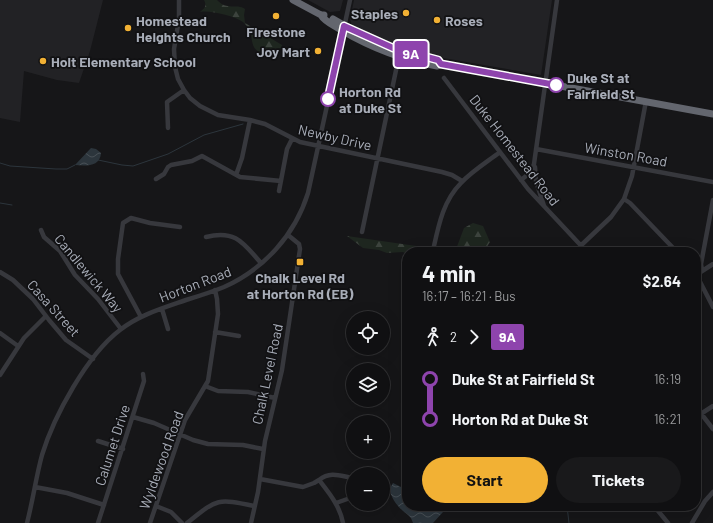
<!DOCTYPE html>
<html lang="en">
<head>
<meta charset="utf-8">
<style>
  :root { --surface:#101012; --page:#19191b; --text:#f1f3f6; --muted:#9c9d9f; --line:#303032; --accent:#f2b134 }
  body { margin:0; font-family:Barlow,sans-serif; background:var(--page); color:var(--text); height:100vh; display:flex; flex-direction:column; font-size:15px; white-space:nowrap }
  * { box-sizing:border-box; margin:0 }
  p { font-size:13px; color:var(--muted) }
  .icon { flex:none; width:22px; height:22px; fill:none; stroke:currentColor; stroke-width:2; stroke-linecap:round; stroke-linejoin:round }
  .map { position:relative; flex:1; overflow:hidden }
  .side { position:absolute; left:402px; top:247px; width:299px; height:264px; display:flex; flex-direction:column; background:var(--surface); border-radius:16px; box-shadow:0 4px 16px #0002,0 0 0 1px var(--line) }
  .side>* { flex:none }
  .badge { padding:0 8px; border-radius:3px; font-size:14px; line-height:26px }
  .controls { position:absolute; left:346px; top:311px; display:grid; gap:8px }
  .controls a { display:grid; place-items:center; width:44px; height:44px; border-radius:50%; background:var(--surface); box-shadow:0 4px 16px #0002,0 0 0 1px var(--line); font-size:20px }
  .map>.badge { position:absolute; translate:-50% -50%; box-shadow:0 0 0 2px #fff }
  .legs { display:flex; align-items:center; gap:6px; height:44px; padding:0 20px; font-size:13px }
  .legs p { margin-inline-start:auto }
  .summary { display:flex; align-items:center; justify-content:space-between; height:68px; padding:0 20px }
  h1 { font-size:22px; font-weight:700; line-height:30px }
  .action { display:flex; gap:8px; margin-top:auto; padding:8px 20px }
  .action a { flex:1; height:46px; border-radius:24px; background:var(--accent); color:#111; font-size:16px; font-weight:700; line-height:46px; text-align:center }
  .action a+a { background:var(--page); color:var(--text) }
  ul { padding:0 20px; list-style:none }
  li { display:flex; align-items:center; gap:14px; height:40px; font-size:15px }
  li i { display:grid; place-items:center; width:6px; height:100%; margin:0 5px; background:currentColor }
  li i::after { content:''; width:10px; height:10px; margin:-5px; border:3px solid; border-radius:50%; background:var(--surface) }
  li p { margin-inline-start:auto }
  li:first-child i { background:linear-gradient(#0000 50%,currentColor 0) }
  li:last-child i { background:linear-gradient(currentColor 50%,#0000 0) }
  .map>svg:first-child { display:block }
</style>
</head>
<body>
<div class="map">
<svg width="713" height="523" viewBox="0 0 713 523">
  <defs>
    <pattern id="forest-firs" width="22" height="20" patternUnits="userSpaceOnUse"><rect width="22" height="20" fill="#1e261f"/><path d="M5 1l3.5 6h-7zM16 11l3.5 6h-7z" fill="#3c433d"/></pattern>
    <pattern id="water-waves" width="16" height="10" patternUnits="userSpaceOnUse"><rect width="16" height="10" fill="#2c353c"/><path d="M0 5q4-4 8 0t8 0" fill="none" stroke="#485056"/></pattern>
  </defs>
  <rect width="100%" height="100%" fill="#161618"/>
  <!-- built -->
  <path fill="#222225" d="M0,0H103L90,51L79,83L57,80L24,71L20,122L0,118Z
    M308,0H343L340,11L330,12Z
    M354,0H552L541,75L426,55L396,46L352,25L350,19Z"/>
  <!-- forest -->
  <path fill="url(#forest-firs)" d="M204,0H217C227,11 236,3 245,9L244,15L245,23L282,45L281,48C260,55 252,56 251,31C249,28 246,25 243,22C234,16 210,10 200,12C205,8 207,6 204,0Z
    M473,223L483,226L490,242L486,248L490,252H455L464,228Z
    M347,236L430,248L444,252H407V254L403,252L387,253L379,250L363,248Z"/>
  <!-- water -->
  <path fill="url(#water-waves)" d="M91,148L96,149L101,153C100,167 86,166 75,165Z
    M393,483L407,490V506H434L443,512L433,523H413C411,516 408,515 403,511C397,506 389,495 390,488Z"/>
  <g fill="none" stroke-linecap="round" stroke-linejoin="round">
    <!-- stream -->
    <path stroke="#2c353c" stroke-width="1" d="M98,160L122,165L133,166L168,154L204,135L243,124
      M0,163L10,166L56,169H67L75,165
      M0,203L12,205
      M567,506L569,523"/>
    <!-- minor -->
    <path stroke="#37383d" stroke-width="4.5" d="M179,0V19L174,49L175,67L178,79L184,90L190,98L200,106L218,115L250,120L265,124L300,142L442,172L452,175L462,181
      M444,78L528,189L587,252
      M168,128L167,102L184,90
      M536,149L713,182
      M535,167L536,181L544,206
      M236,175L242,158L250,120
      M156,179L164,174L168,167L171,165L192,161L202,156L240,177L281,181
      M521,180L531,172L534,164L557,0
      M279,191L287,149L292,139
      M624,199L630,203L677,252
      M41,230L44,237L60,251L75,275L98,299L121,329
      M362,232L399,56
      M206,237C236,229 244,244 261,263
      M434,246C439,223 444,200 461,183C472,171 487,162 500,152
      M574,252L611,217L624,199L632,176L646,101
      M702,270L701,264L713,200
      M0,272L13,280L33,299L49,320L66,340L93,359
      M696,274L713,307
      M696,275L713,264
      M162,309L168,329
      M141,317L118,274V259L123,223L131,218L150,223L180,227
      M215,332L239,336
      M0,333L18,346
      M0,375L24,338L46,316
      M205,386L218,391L248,392L275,398
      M696,407L713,429
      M133,417L154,423L193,440L208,444L243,445L263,449
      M696,417L713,406
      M98,441L123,449
      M260,479L303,487L314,483L319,480C329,493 340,506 343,523
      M319,480C331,471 340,476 353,478
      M35,487L67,493L104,505
      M336,503L353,497
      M156,506L171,512L182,523
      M654,506L668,523
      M27,523C33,500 36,477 42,455C54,416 87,355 120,330C139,315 163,308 186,300C199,296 212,292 224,287C264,269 295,235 308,193L350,0
      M98,523L144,381L143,374
      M150,523L185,420L208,381L218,314L217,299L215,290
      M187,523C217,499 216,498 254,506
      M251,523L258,492L265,441L282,370L300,249L299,244L288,235
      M692,523L705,501L713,492"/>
    <!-- highway -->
    <path stroke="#63666e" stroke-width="7" d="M293,0L321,15H324
      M321,15C325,22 334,25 341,30C370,47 403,60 437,66L441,64L446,65L713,114
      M333,19C366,39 401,52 438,61L441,64"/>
  </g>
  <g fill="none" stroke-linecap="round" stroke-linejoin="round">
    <defs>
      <path id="line-1" d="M328,99L344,26L393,48L438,60L441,64L556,85"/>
    </defs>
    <!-- line-1 casing -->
    <use href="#line-1" stroke="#fff" stroke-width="9"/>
    <!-- line-1 -->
    <use href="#line-1" stroke="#8e44ad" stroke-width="6"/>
  </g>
  <!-- markers -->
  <g fill="#f2b134" stroke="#111113" stroke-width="1.5">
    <circle cx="406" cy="13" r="4"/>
    <circle cx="276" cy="16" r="4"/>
    <circle cx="437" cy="20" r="4"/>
    <circle cx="128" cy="28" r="4"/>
    <circle cx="318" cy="51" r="4"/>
    <circle cx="43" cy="61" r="4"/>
    <rect x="296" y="258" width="8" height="8" rx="2"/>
  </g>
  <g fill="#fff" stroke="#8e44ad" stroke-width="2">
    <circle cx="556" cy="85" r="7"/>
    <circle cx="328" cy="99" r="7"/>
  </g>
  <g text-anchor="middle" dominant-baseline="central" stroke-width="3.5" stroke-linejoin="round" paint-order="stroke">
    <!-- poi labels -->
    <g font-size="14" font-weight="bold" fill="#a8adb8" stroke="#111113" text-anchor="start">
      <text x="398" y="13" text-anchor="end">Staples</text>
      <text x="136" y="20">Homestead<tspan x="136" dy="16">Heights Church</tspan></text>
      <text x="445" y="20">Roses</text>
      <text x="276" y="31" text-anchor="middle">Firestone</text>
      <text x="310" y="51" text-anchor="end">Joy Mart</text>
      <text x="51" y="61">Holt Elementary School</text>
      <text x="300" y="277" text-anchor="middle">Chalk Level Rd<tspan x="300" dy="16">at Horton Rd (EB)</tspan></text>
    </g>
    <!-- stop labels -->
    <g font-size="14" font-weight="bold" fill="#a8adb8" stroke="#111113" text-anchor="start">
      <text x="567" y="77">Duke St at<tspan x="567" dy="16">Fairfield St</tspan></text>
      <text x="339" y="91">Horton Rd<tspan x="339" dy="16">at Duke St</tspan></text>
    </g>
    <!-- street labels -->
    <g font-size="14" fill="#a8adb8" stroke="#111113">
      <text transform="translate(335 137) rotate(13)">Newby Drive</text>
      <text transform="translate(515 150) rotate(52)">Duke Homestead Road</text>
      <text transform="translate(626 154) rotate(10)">Winston Road</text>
      <text transform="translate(89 273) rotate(50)">Candlewick Way</text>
      <text transform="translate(195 284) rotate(-21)">Horton Road</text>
      <text transform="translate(54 308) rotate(48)">Casa Street</text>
      <text transform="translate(267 374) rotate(-78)">Chalk Level Road</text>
      <text transform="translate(112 445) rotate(-72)">Calumet Drive</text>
      <text transform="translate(161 460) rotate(-70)">Wyldewood Road</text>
    </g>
  </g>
</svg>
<div class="controls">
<a><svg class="icon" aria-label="locate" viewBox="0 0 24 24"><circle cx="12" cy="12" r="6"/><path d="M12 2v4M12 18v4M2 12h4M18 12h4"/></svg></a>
<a><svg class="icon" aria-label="layers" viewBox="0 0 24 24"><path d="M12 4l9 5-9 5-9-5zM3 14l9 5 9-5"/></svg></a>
<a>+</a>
<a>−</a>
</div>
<b class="badge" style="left:411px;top:54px;background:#8e44ad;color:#fff">9A</b>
<section class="side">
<div class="summary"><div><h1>4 min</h1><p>16:17 – 16:21 · Bus</p></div><b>$2.64</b></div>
<div class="legs"><svg class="icon" aria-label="walk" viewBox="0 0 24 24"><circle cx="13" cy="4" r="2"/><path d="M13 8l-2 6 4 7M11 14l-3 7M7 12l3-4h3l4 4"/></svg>2<svg class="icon" aria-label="forward" viewBox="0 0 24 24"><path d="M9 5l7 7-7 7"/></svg><b class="badge" style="background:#8e44ad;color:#fff">9A</b></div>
<ul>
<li><i style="color:#8e44ad"></i><b>Duke St at Fairfield St</b><p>16:19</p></li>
<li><i style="color:#8e44ad"></i><b>Horton Rd at Duke St</b><p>16:21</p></li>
</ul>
<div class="action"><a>Start</a><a>Tickets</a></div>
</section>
</div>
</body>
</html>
